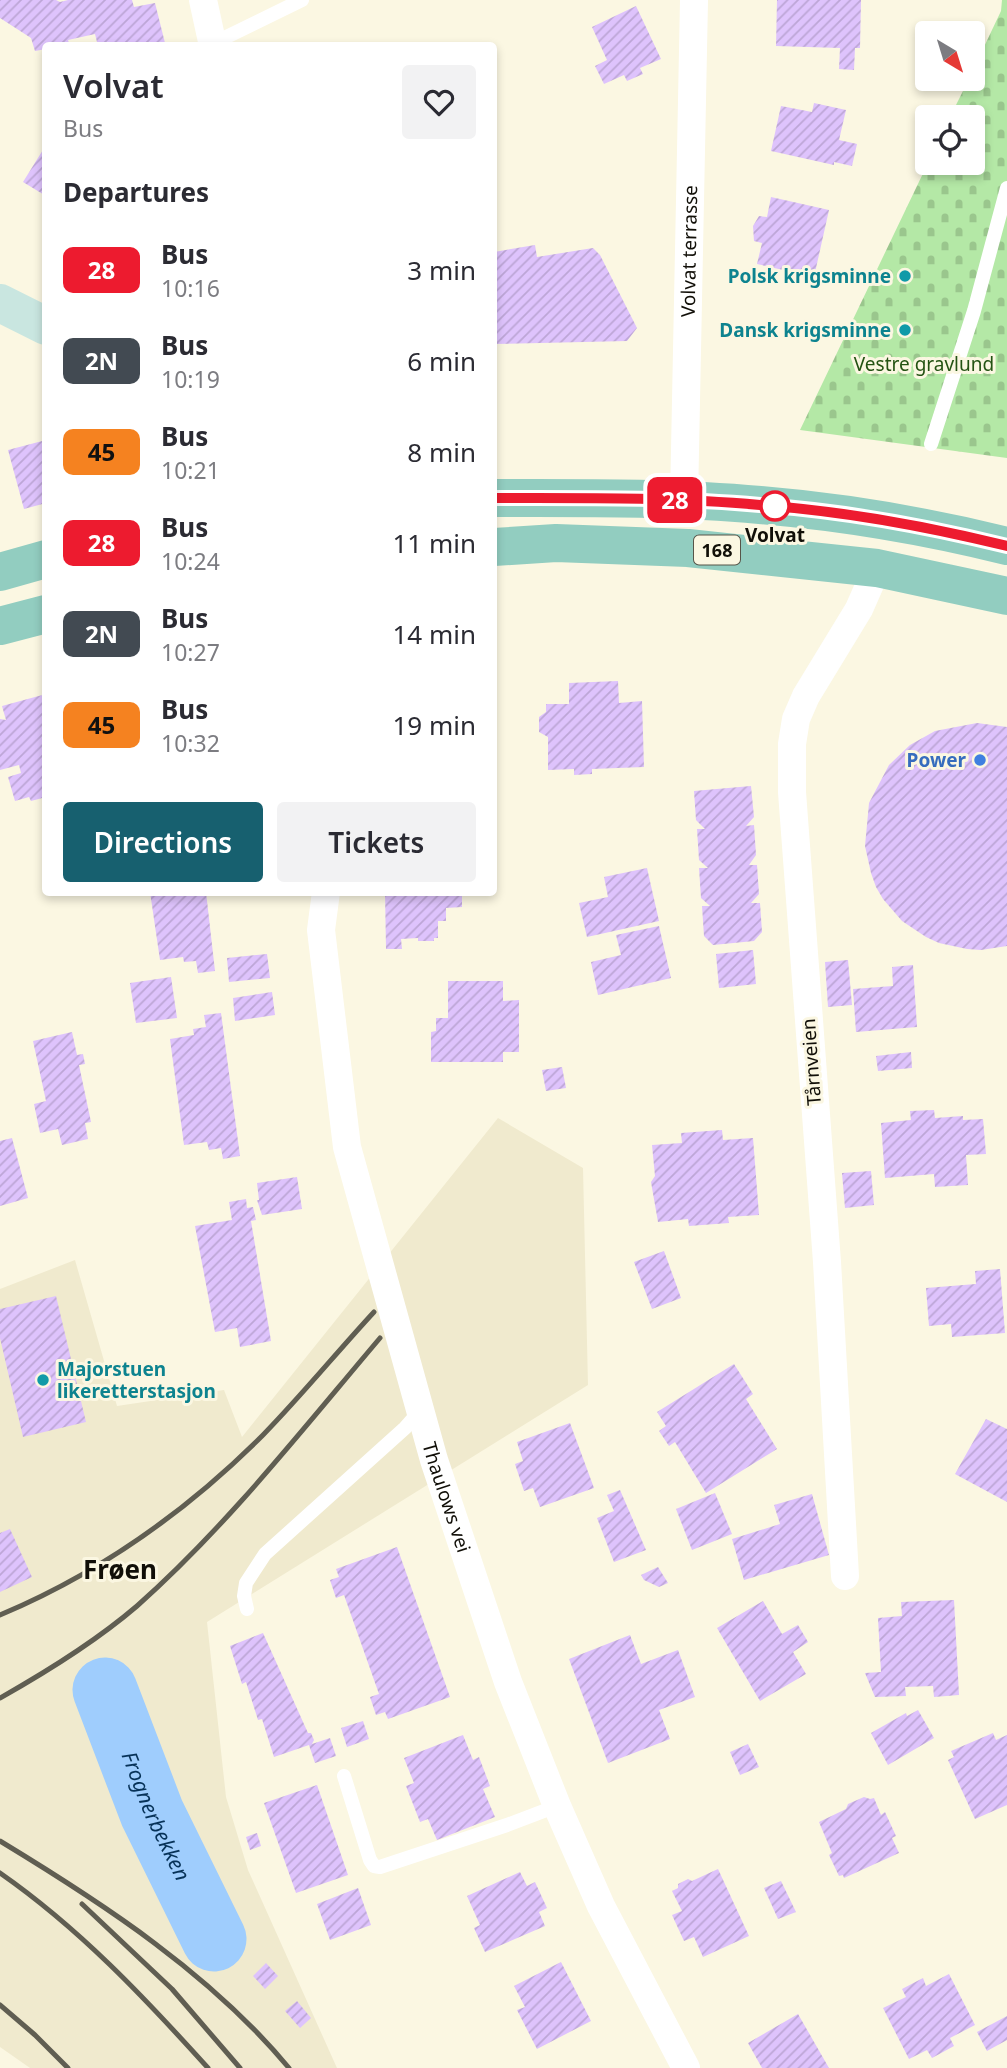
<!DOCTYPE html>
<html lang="en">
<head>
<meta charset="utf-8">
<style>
  :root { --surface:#fff; --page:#f2f2f3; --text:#2b2b33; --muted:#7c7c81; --accent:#17606f }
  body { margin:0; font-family:"Noto Sans",sans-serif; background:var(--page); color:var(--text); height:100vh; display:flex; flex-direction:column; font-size:26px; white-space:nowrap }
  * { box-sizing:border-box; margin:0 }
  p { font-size:23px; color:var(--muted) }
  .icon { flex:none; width:38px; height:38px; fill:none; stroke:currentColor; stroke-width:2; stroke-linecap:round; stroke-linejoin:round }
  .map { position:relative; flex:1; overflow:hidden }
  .details { position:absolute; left:42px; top:42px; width:455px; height:854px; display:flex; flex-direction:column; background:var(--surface); border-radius:7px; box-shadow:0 4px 10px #0003 }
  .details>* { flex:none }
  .badge { padding:0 14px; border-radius:10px; font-size:24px; line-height:46px }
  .needle { width:46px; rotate:142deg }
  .buttons { position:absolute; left:915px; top:21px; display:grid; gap:14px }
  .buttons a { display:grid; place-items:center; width:70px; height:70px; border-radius:7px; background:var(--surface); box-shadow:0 4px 10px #0003; font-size:35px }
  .map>.badge { position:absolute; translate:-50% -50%; box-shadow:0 0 0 4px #fff }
  h2 { padding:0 21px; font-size:26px; line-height:63px }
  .round { display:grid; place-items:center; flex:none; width:74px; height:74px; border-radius:7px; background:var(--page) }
  .head { display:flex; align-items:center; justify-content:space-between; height:119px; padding:0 21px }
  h1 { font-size:33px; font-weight:600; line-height:52px }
  .primary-button { display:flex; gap:14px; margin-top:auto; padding:14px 21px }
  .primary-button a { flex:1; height:80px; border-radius:7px; background:var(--accent); color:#fff; font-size:28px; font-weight:600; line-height:80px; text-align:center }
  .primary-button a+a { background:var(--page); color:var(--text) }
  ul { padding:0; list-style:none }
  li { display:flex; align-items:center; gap:21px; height:91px; padding:0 21px }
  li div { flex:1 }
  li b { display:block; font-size:26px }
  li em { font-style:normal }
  li .badge { min-width:77px; font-weight:700; text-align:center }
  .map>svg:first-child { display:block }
</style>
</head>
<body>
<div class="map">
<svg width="1007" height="2068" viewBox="0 0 1007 2068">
  <defs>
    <pattern id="cemetery-stones" width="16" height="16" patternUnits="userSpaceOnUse" patternTransform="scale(1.75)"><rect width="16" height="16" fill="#b4e8a6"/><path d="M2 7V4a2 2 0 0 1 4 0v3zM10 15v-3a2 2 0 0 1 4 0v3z" fill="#9ac68d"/></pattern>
    <pattern id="building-hatch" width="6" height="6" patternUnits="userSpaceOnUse" patternTransform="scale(1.75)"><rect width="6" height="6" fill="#dec3fc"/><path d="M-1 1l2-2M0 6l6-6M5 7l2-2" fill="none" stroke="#bda6d6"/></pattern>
  </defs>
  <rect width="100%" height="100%" fill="#fbf7e2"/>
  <!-- built -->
  <path fill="#f0eace" d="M498,1118L583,1168L588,1385L207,1622L226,1797L248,1870L337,2068H30L0,2047V1289L75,1260L117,1406L224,1390L242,1437Z"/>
  <!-- cemetery -->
  <path fill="url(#cemetery-stones)" d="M1002,0H1007V458L800,430L928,163H973V117H950L969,79H973V70L1001,11Z"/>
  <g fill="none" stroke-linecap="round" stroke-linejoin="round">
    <!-- river -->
    <path stroke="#9fcdfd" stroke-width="65" id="s1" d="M105,1690L152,1813L214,1939"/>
  </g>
  <!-- building -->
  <path fill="url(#building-hatch)" d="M0,0H56L60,2L68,0H132L134,7L155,3L165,43L157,46H98L95,34L68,40L69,43L58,46H46V49L35,51L31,38L0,18Z
    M777,0H861L860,48H855L854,70L839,69L840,48L776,46Z
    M636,6L661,59L640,68L643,74L627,81L624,75L604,84L595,66L607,60L592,27Z
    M814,103L846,110L839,140L857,144L852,166L834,162V165L771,151L781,106L812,112Z
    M46,145V196L23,182Z
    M771,197L829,210L814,277L757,264L762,243L754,241L753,226L759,216L767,217Z
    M535,245L537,257L593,248L600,255L637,328L627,341L494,344V252Z
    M46,440V503L24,509L8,450Z
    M618,681L619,703L642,701L644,767L592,769V774L574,775V769L548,770V737L539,732V717L546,712V704H569V683Z
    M46,694V797L31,801L29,797L15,801L8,777L21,773L19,765L0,770V719L6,720L2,706Z
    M977,723L1007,727V946L981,950L967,949L939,943L926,937L902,921L883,899L876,887L871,873L865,846L869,803L889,765L910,745L935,731Z
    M751,786L754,817L746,826L754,825L756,855L749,865H757L759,894L751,903H760L762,932L754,941L713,945L704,936L702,906H710L701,898L699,868H708L699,860L697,829H705L696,820L694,791Z
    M647,868L659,921L587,937L579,903L608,897L604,877Z
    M150,892H206L215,971L198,973L196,961L184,962L183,957L160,960Z
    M385,892H462V907L446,908V921H438V938H434V941H418V938L401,939L402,949H386Z
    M659,926L671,978L598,995L591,962L621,955L616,935Z
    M753,950L756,984L719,988L716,954Z
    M267,954L270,978L229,982L227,958Z
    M848,960L852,1005L828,1007L825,962Z
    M913,965L917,1027L856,1032L853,989L893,986L892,967Z
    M171,977L177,1018L136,1023L130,983Z
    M448,981H503V1001L519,1000V1052H503V1062H431V1032L436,1031V1018H448Z
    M272,992L275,1015L235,1021L233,998Z
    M221,1013L240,1156L223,1159L221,1148L209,1150L207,1142L184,1145L170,1039L194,1035L193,1029L206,1027L204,1015Z
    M72,1032L77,1055L83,1054L85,1064L79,1065L91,1122L85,1123L88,1139L62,1145L58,1129L40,1133L34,1104L46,1101L33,1041Z
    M911,1052L912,1068L878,1071L876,1056Z
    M562,1067L566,1088L546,1091L542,1070Z
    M934,1110L935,1118L963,1116V1120L983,1119L986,1154L966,1155L968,1185L935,1187L934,1174L885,1178L881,1123L911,1120L910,1111Z
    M722,1130L723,1140L753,1138L759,1215L728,1217L729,1223L689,1226L688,1219L658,1222L651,1182L655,1176L652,1145L682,1143L681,1133Z
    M12,1138L28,1198L0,1206V1141Z
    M871,1171L874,1205L845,1208L842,1173Z
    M297,1177L302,1209L262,1215L257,1200H259L257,1183Z
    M246,1199L247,1208L253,1207L256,1220L251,1221L271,1341L240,1347L237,1328L215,1332L195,1226L232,1220L229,1202Z
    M664,1251L681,1298L652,1309L634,1262Z
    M1000,1269L1005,1333L952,1337L951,1324L929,1326L926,1288L976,1284L975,1271Z
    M56,1296L86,1422L23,1437L0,1338V1309Z
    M734,1364L753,1394L746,1399L777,1449L706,1493L675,1442L669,1446L659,1431L666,1426L657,1412Z
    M986,1419L1007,1429V1502L955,1474Z
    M570,1423L594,1488L540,1507L533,1488L524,1491L515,1464L523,1461L517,1442Z
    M620,1490L646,1550L614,1562L597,1518L614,1511L607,1495Z
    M715,1493L732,1534L692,1550L676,1509Z
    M812,1494L829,1555L744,1580L732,1539L780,1524L774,1505Z
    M10,1529L32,1577L0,1592V1533Z
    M397,1547L450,1697L388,1719L385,1712L376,1715L370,1697L379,1694L344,1595L336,1598L330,1580L339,1577L336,1569Z
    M658,1567L668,1583L659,1587L644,1580L641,1575Z
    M954,1600L959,1695L934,1697L933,1686L905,1687L906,1696L875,1697L865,1673L881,1672L878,1618L902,1616L901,1602Z
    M763,1601L782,1634L798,1625L808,1642L793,1652L806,1674L760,1701L717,1628Z
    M263,1633L308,1733H311L314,1740L312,1744L330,1738L336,1756L315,1763L309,1745L274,1757L262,1719L258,1720L246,1682L242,1684L230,1646Z
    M630,1635L641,1664L678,1650L695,1697L659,1710L670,1739L608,1763L569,1659Z
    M918,1710L934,1738L888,1765L871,1733L906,1713L907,1716Z
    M363,1721L369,1739L347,1747L341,1728Z
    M993,1733L996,1740L1007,1735V1805L975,1819L948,1760L954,1757L951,1751Z
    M463,1735L473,1760L479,1757L490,1786L483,1789L495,1817L437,1840L428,1819L420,1822L406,1786L414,1783L404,1758Z
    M748,1744L759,1767L740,1775L730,1752Z
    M317,1785L348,1875L296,1893L264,1803Z
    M864,1797L870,1799L874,1798L881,1815L885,1812L896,1836L892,1838L899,1853L844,1878L843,1875L839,1876L829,1855L832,1853L819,1822L846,1809L848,1804Z
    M257,1833L261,1846L250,1850L246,1837Z
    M718,1869L749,1936L703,1957L694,1937L684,1941L672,1915L682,1911L672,1891L678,1888V1884L688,1879L692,1881Z
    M520,1872L527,1886L535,1882L547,1908L539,1912L545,1926L485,1952L474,1928L480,1925L467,1896Z
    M781,1881L796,1912L778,1919L764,1888Z
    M358,1888L371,1925L330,1940L317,1904Z
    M561,1962L591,2021L537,2049L517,2010L525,2007L514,1986Z
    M266,1963L278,1976L265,1989L253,1976Z
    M949,1974L975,2025L950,2038L954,2046L932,2058L927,2050L909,2059L883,2008L906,1997L902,1989L923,1978L926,1986Z
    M297,2001L311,2018L300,2028L285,2011Z
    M798,2014L829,2068H762L748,2043Z
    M1007,2016V2040L987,2051L977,2032Z"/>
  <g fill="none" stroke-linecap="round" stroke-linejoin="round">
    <!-- lane -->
    <path stroke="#fff" stroke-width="14" d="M212,44L302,0
      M931,444L974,311L1007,188
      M247,1609L244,1596L246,1583L265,1554L405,1428L420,1411
      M344,1776L370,1860L374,1866L380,1867L507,1825L557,1806"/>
    <!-- street -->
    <g stroke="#fff" stroke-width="28">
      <path d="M203,0L213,46"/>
      <path id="s2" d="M684,501L694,0"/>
      <path id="s3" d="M326,892L321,930L347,1147L434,1460L508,1682L557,1806L601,1906L686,2068"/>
      <path d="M845,1576L827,1262L792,792V744L796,719L806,696L859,609L877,568"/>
    </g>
    <!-- secondary -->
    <path stroke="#c9e6e0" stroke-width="38" d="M0,303L46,326"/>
    <!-- primary -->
    <path stroke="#92cdc0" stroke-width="38" d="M494,498C582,498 672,497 760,505C844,512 926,526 1007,546
      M494,547L556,543L688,548L877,568L1007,596
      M0,572L46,559
      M0,626L46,614"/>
    <!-- rail -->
    <path stroke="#605e52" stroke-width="5" d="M0,1615C100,1573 187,1511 263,1435C302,1395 337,1352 374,1312
      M0,1698C48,1671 95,1642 137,1606C227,1526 302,1430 380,1338
      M0,1841C104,1904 211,1974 289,2068
      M0,1873C79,1928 144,1997 208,2068
      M82,1904L172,1989L240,2068
      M0,2005L35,2035L68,2068"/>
  </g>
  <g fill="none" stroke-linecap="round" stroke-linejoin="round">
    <defs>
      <path id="line" d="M494,498C582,498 672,497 760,505C844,511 926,526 1007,546"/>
    </defs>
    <!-- line casing -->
    <use href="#line" stroke="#fff" stroke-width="16"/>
    <!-- line -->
    <use href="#line" stroke="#ed1b2f" stroke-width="10"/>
  </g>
  <!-- markers -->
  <g fill="#0f9aa8" stroke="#fbf7e2" stroke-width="2.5">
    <circle cx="905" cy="276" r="7"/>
    <circle cx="905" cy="330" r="7"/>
    <circle cx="43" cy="1380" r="7"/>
  </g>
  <circle fill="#fff" stroke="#ed1b2f" stroke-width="3.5" cx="775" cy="506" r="14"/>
  <circle fill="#3f7fe0" stroke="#fbf7e2" stroke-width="2.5" cx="980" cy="760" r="7"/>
  <g text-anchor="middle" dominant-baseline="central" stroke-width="6" stroke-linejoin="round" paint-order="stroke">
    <!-- shield labels -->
    <rect fill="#fbf7e2" stroke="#575549" stroke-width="2" x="694" y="535.5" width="46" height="29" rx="5"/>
    <g font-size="18" font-weight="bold" fill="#110f08">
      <text x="717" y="550">168</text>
    </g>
    <!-- street labels -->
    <g font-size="19" fill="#110f08" stroke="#fbf7e2">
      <text stroke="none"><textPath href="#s2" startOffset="250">Volvat terrasse</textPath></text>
      <text transform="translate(811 1062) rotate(-94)">Tårnveien</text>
      <text stroke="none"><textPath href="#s3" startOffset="621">Thaulows vei</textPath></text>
    </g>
    <!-- culture labels -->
    <g font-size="19" font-weight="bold" fill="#0d838f" stroke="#fbf7e2" text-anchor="end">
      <text x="891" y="276">Polsk krigsminne</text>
      <text x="891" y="330">Dansk krigsminne</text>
      <text x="57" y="1369" text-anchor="start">Majorstuen<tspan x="57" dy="22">likeretterstasjon</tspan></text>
    </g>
    <!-- park labels -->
    <g font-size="19" fill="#245313" stroke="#fbf7e2">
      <text x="924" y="364">Vestre gravlund</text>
    </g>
    <!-- stop labels -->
    <g font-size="19" font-weight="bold" fill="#110f08" stroke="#fbf7e2">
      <text x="775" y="535">Volvat</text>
    </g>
    <!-- shop labels -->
    <g font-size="19" font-weight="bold" fill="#366cbe" stroke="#fbf7e2" text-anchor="end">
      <text x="966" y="760">Power</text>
    </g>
    <!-- water labels -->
    <g font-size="21" font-style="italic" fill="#073258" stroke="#fbf7e2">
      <text stroke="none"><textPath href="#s1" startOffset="136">Frognerbekken</textPath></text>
    </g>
    <!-- district labels -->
    <g font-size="26" font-weight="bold" fill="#110f08" stroke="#fbf7e2">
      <text x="120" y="1569">Frøen</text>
    </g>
  </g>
</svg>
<div class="buttons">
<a><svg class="needle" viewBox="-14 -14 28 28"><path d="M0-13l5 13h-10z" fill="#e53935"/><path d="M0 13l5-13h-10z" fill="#7c7c81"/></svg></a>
<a><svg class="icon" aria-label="locate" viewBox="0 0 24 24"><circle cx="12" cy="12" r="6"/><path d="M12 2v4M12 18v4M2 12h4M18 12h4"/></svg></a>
</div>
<b class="badge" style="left:675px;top:500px;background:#ed1b2f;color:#fff">28</b>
<section class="details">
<div class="head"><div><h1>Volvat</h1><p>Bus</p></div><a class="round"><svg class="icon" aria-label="heart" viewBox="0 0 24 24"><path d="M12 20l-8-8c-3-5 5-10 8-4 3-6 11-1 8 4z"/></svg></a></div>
<h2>Departures</h2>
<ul>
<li><span class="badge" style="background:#ed1b2f;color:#fff">28</span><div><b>Bus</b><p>10:16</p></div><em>3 min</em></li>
<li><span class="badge" style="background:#424a52;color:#fff">2N</span><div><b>Bus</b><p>10:19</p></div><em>6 min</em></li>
<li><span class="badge" style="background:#f58220;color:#111">45</span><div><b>Bus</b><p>10:21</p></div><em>8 min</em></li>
<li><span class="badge" style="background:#ed1b2f;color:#fff">28</span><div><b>Bus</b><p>10:24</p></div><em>11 min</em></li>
<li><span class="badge" style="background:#424a52;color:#fff">2N</span><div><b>Bus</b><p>10:27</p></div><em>14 min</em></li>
<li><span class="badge" style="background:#f58220;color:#111">45</span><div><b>Bus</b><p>10:32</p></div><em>19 min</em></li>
</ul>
<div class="primary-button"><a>Directions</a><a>Tickets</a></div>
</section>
</div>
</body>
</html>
